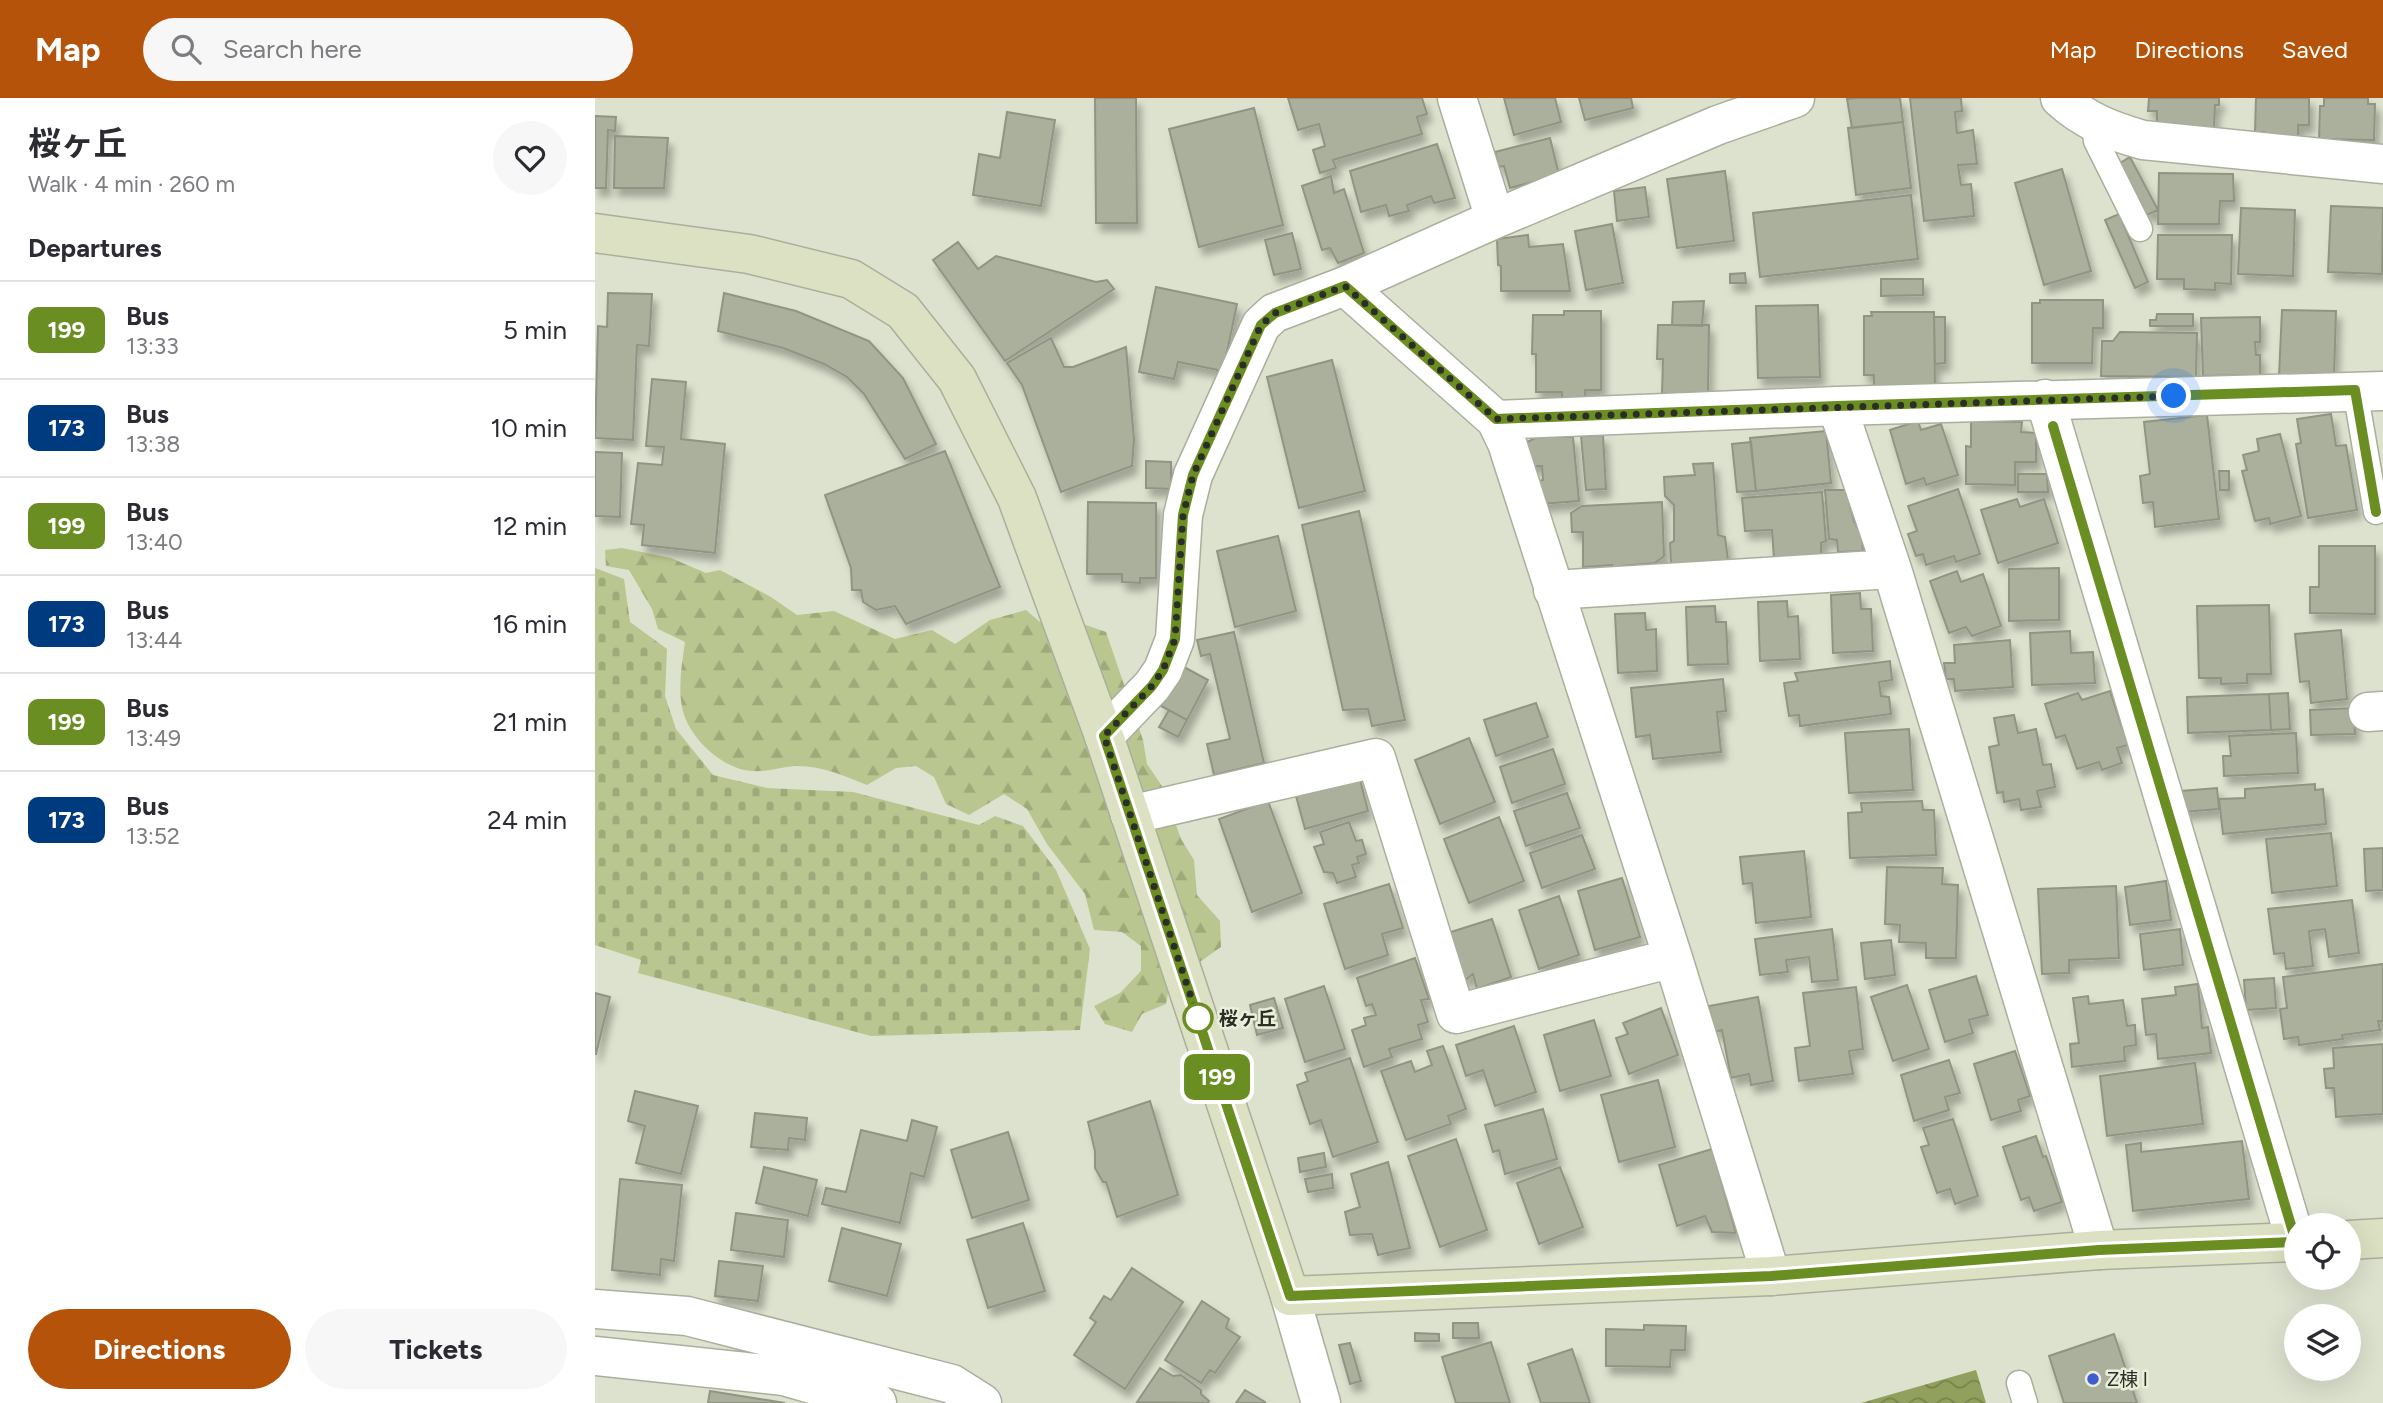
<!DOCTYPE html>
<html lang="en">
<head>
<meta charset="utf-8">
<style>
  :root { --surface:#fff; --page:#f7f7f7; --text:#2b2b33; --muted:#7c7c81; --line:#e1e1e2; --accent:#b45309 }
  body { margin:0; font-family:Figtree,"Noto Sans JP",sans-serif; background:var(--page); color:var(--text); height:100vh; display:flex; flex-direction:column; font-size:26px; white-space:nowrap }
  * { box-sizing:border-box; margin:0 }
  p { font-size:23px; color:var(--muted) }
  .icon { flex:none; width:38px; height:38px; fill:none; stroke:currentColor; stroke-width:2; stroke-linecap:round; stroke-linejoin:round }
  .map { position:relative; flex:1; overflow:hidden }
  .drawer { display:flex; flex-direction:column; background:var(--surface); width:595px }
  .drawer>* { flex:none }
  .badge { padding:0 14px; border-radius:10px; font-size:24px; line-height:46px }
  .buttons { position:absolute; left:1689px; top:1115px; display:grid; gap:14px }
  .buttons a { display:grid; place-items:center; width:77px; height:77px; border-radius:50%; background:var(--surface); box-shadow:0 7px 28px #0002; font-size:35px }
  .you { position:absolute; width:35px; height:35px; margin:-18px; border:5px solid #fff; border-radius:50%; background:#1a73e8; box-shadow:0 0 0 10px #1a73e833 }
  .map>.badge { position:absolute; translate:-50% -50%; box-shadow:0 0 0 4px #fff }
  h2 { padding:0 28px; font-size:26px; line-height:63px }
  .round { display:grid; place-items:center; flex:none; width:74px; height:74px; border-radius:37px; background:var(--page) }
  .head { display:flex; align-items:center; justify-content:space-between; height:119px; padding:0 28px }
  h1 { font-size:33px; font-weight:700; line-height:52px }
  .cta { display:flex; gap:14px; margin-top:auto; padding:14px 28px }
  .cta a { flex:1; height:80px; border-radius:42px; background:var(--accent); color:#fff; font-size:28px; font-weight:700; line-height:80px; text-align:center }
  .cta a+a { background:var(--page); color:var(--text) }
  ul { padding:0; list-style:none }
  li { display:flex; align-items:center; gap:21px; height:98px; padding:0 28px; border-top:2px solid var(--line) }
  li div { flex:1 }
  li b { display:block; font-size:26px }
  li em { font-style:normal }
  li .badge { min-width:77px; font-weight:700; text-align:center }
  header { display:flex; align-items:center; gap:42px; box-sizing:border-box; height:98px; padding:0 35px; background:var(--accent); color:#fff }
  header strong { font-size:33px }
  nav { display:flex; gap:38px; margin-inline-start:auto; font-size:24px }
  .search { width:490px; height:63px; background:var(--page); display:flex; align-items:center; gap:18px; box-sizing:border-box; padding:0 24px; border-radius:38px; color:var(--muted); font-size:26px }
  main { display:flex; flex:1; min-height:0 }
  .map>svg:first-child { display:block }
</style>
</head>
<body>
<header>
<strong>Map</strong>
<div class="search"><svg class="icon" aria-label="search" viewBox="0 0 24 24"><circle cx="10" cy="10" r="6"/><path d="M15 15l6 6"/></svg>Search here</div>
<nav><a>Map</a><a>Directions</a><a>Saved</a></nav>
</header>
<main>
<section class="drawer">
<div class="head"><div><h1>桜ヶ丘</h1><p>Walk · 4 min · 260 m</p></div><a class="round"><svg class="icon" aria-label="heart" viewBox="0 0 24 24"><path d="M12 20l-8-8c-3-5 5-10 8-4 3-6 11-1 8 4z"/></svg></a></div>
<h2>Departures</h2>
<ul>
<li><span class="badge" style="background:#6b8e23;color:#fff">199</span><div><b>Bus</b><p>13:33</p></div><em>5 min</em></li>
<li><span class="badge" style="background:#003b80;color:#fff">173</span><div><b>Bus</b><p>13:38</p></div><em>10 min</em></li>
<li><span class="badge" style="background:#6b8e23;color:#fff">199</span><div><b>Bus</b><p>13:40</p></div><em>12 min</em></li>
<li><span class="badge" style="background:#003b80;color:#fff">173</span><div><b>Bus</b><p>13:44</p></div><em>16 min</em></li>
<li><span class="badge" style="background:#6b8e23;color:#fff">199</span><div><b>Bus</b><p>13:49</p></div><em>21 min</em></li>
<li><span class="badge" style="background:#003b80;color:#fff">173</span><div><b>Bus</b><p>13:52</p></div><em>24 min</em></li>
</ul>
<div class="cta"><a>Directions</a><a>Tickets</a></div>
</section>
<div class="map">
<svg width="1788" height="1305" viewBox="0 0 1788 1305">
  <defs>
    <pattern id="forest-firs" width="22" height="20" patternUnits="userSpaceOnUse" patternTransform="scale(1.75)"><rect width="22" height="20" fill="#b9c68f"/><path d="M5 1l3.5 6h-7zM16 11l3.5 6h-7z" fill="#9faa7b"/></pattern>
    <pattern id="cemetery-stones" width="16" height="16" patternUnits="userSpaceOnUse" patternTransform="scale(1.75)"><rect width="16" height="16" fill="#b9c68f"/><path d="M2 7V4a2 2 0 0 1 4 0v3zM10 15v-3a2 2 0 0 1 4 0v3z" fill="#9faa7b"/></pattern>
    <pattern id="water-waves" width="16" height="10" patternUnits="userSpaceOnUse" patternTransform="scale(1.75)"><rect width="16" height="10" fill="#92a05d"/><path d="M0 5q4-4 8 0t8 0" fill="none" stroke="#77834d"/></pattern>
    <filter id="shadow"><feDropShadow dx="4.5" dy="8" stdDeviation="3.5" flood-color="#0004"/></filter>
  </defs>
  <rect width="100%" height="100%" fill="#dce2ce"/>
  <!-- forest -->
  <path fill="url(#forest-firs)" d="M27,450L76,460L111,475L125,472L176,499L202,517L239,513L300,541L337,532L360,546L395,522L431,512L445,524L488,526L511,534L548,642L552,666L567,688L586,741L599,762L602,797L625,823L626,849L575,885L571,906L547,916L537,934L510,926L499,908L525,895L546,873V848L527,834L499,832L490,796L452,746L432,711L409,696L374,717L351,706L339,679L321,668L301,670L272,687C250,678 225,667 200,668C186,669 172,674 158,673C127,672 92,638 87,609C83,587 87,565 90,544L63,531L57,511L34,472L11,468L10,452Z"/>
  <!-- cemetery -->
  <path fill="url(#cemetery-stones)" d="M0,470L29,481L35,524L72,551L70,598L81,631L118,677L172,690L258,694L384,727L400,718L428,728L461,772L495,851L485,932L276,938L43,875L46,862L0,847Z"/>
  <!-- water -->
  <path fill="url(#water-waves)" d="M1381,1272L1391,1305H1266Z"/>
  <!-- building -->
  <path fill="#abb09d" stroke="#909583" stroke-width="2" filter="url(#shadow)" d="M500,0H541L542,125H501Z
    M693,0H827L832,16L822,19L827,36L738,62L741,70L725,75L718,52L730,48L724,26L703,32Z
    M909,0H960L966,24L919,37Z
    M984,0H1036L1038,10L990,22Z
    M1261,0H1305L1308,24L1257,30L1252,1Z
    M1315,0H1366L1367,13L1360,14L1362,35L1378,32L1382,66L1363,67L1366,87L1376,86L1379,118L1329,123Z
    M1554,0H1624V7H1620L1619,33L1562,28V13H1553Z
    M1661,0H1714V27H1703V39L1669,38V34H1660Z
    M1729,0H1773V6H1780L1779,42L1724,41L1725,8H1729Z
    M659,10L688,127L604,149L574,31Z
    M412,14L460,22L446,108L378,97L384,56L405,60Z
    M0,18L21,19L20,33L13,32L11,90H0Z
    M1308,24L1316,90L1261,97L1253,30Z
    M20,38L73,40L69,90H19Z
    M955,40L964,77L915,90L909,68L904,69L900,54Z
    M842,46L860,100L839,105L836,98L812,107L814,113L794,118L791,107L766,114L755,73Z
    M1535,59L1563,112L1552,117L1525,65Z
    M1467,71L1496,173L1449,187L1420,85Z
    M1130,73L1139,143L1082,150L1072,81Z
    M1564,75L1638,76L1639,103H1625L1624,126H1563Z
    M736,78L739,95L749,91L769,155L743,165L735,150L727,152L707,88Z
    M1050,89L1054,119L1022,123L1019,93Z
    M1316,97L1323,161L1165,179L1158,115Z
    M1736,108L1788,110L1787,176L1733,174Z
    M1646,110L1700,112L1698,178L1643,176Z
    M1524,116L1553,184L1540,190L1510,122Z
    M1017,126L1028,185L991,192L980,133Z
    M697,135L706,171L679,177L670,142Z
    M933,137L934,149L968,146L975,193H906V168L903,167L902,141Z
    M1563,137H1637L1636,186L1620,185V192L1589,191V181H1562Z
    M363,144L383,171L401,158L501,184L512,182L519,191L410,263L338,162Z
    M1150,175L1151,185H1135V176Z
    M1286,181H1328V197L1286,198Z
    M561,189L642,206L628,273L583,264L579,281L544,274Z
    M13,195L57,196L54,248L42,247L38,342L0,340L3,228L12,229Z
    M129,195L201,213L274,243L308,280L341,346L310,361L269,296L252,279L229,266L188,250L123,233Z
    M1445,202H1508V230H1498L1497,265H1437V205H1445Z
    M1109,203L1107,228L1077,227L1078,204Z
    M1223,207L1225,279L1163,280L1161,208Z
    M1687,212L1741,213L1739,280L1684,278Z
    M969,213H1006V292H990V303H967V294H941V256H937L938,217H969Z
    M1276,214H1339L1340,291H1279V277H1269V218H1277Z
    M1562,216H1598V228H1555V222H1561Z
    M1339,219H1350V265L1340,266Z
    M1665,219V244H1660L1661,257H1665V277L1608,278L1606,220Z
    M1063,227H1114L1113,294L1067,296L1068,261H1062Z
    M1525,234L1602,235L1601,279L1506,278L1507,243H1518Z
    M456,240L469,269H478L531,249L539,341L537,368L466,394L427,287L412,265Z
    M737,262L770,393L704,410L672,279Z
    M57,281L91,284L86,341L130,346L120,455L47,447L49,427L36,426L43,365L67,367L69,349L51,348Z
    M1736,316L1741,348L1751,347L1762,412L1713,420L1701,346L1706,345L1702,321Z
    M1612,317L1624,421L1560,429L1558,404L1548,405L1545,378L1555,376L1549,324Z
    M1323,323L1326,332L1346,326L1363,377L1331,387L1329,380L1311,386L1295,332Z
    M1376,323L1427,324L1426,334L1441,335V364H1420V387L1371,386V348L1376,349Z
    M1231,333L1236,385L1161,393L1155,340Z
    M1685,336L1706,418L1675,426L1674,420L1660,423L1647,373L1652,372L1648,357L1664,353L1662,341Z
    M1008,337L1011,391L991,392L986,338Z
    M942,339H978L984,403L945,406L943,383L948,382L947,368H932L930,345Z
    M1156,344L1161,393L1142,394L1137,346Z
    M350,353L405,489L311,526L300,508L281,512L268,504L266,492H257L256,470L230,397Z
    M0,354L27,355L25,419L0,418Z
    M551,363L576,364V391L551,390Z
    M1118,365L1123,437L1130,439L1133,462L1076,466L1075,445L1079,443V407L1070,398L1069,379L1100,377L1098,366Z
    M1624,373H1634V392H1625Z
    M1423,376H1452L1453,394H1423Z
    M1363,391L1385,456L1361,464L1359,458L1331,467L1328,456L1321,458L1313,436L1322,433L1313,408Z
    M1230,392H1251L1259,423L1267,439L1268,453L1243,454L1242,442L1234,441Z
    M1227,394L1231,443L1226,445V458L1179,461L1177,432L1150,433L1147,400Z
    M1422,401L1425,409L1449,401L1463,445L1403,465L1386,412Z
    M493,404L561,405V480H545V485L527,484V476H492Z
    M1067,404L1069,458L1060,465L1027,468V477L1017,478V467L988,469V434H977L976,415L987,408Z
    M764,413L810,622L777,628L773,611L748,612L707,427Z
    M683,438L701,513L640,529L622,453Z
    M1724,448H1780V516L1715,515V489H1724Z
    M1464,470V522L1414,523V471Z
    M1362,473L1366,484L1388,476L1406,528L1377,538L1371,529L1354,535L1335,483Z
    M1265,495L1266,511H1276L1278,553L1238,555L1236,497Z
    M1192,503L1193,519L1203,518L1205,561L1165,563L1163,504Z
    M1674,507L1676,576H1652V585L1626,586V580H1604L1602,508Z
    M1120,508L1121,524H1131L1133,566L1093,567L1091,509Z
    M1050,515L1051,532L1061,531L1062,573L1023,575L1020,516Z
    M1746,532L1752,601L1716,605L1714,583L1705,584L1700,536Z
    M1475,533L1476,555L1498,554L1500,585L1437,587L1435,535Z
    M639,534L669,665L619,677L612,646L635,641L615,556L606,558L602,542Z
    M1415,542L1418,589L1360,593L1359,581H1351L1349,565H1360L1359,547Z
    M1295,563L1297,582L1284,584L1286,598L1294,599L1296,616L1205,628L1204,617L1194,618L1189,585L1203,583L1200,575Z
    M587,568L613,582L592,622L566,608Z
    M1128,581L1131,613L1122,614L1126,654L1058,661L1055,637L1041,639L1036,590Z
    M1515,593L1533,647L1522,650L1527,665L1507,672L1504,664L1482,671L1470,637L1461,640L1450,606L1483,595L1487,602Z
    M1693,595L1695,631L1676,632L1674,596Z
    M1674,596L1676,632L1593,635L1592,599Z
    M941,605L953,639L901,658L889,622Z
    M1759,610L1760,636L1716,637L1715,612Z
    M574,612L592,622L583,639L564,629Z
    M1419,617L1423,635L1441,631L1448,667L1456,666L1460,689L1442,693L1446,709L1426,712L1424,701L1409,704L1408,694L1402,695L1394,649L1404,647L1399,620Z
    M1314,631L1318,692L1254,695L1250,635Z
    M1701,635L1703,675L1629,678L1628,658H1636L1634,638Z
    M874,640L900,704L845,726L820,662Z
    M958,651L970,686L917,705L905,669Z
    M765,681L773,713L710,731L701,698Z
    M1720,686V692L1728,691L1731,726L1628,736L1624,701L1650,700V691Z
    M1622,690L1624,711L1587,714L1586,693Z
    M972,695L985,730L931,748L919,713Z
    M673,703L707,795L657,814L624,721Z
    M1327,703L1328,712H1339L1341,757L1255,760L1253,715L1267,714L1266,705Z
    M904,719L929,783L874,805L849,741Z
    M754,724L761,743L767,742L771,756L762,759L764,765L757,767L761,779L742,785L738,775L729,774L719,749L729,746L725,734Z
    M1736,735L1742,788L1677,795L1671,741Z
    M987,737L1000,771L947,790L935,755Z
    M1788,750V792L1771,793L1769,751Z
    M1209,753L1216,819L1161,825L1157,785L1148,786L1145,759Z
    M1292,769L1348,770L1347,786L1363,787L1361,860H1331V845L1304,844L1305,827L1290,826Z
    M1027,780L1045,839L1000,852L983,793Z
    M1571,783L1576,822L1535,827L1530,789Z
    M794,786L808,830L787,836L793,857L750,871L729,806Z
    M1521,788L1524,860L1474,862V875L1447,876L1443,791Z
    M964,798L984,857L944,871L924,812Z
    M1757,802L1764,855L1734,859L1730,831L1714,833L1718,868L1691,871L1689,855L1679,856L1673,811Z
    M897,821L916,879L882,891L878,876L869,883L853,835Z
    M1237,831L1243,882L1217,884L1214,859L1191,862L1193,874L1165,877L1160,841Z
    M1585,831L1588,867L1549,872L1545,836Z
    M1296,842L1300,877L1270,881L1266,845Z
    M820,860L834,901L826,902L833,924L823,927L827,941L794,951L797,959L769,969L757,932L771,927L769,920L781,917L777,906L771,908L762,880Z
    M1788,866V923H1783L1785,932L1747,937L1748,941L1704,947L1703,939L1689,941L1685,911L1692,910L1688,879Z
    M1381,878L1393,917L1374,922L1378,935L1350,944L1334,892Z
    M1679,880L1681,910L1651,912L1649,882Z
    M1603,886L1607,930L1613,929L1616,955L1563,961L1561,936L1551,937L1547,901L1581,897L1580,889Z
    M1312,887L1334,951L1298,963L1276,899Z
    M729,888L750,951L710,964L690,901Z
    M1261,889L1268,951L1254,953L1258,976L1204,983L1200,950L1215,948L1208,895Z
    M0,895L15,899L1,956H0Z
    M1493,898L1494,906L1528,902L1532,928L1540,927L1541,947L1529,949L1530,963L1477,969L1475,946L1484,945L1478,900Z
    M1163,899L1178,983L1156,987L1154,976L1136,980L1127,932L1119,934L1114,908Z
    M679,900L688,930L662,937L655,907Z
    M1066,910L1083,957L1034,976L1021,940L1033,936L1028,925Z
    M999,922L1016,978L965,993L949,937Z
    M919,928L941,994L900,1008L888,972L871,978L861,947Z
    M1788,946V1016L1741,1019L1739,990H1731L1729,971L1739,970L1738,950Z
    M848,948L871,1011L853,1018L856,1026L811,1042L786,973L816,963L820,974L837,967L832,953Z
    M1420,953L1435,998L1423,1002L1426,1013L1396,1022L1379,966Z
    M755,960L783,1044L738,1059L726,1022L715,1026L702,987L713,983L710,975Z
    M1354,962L1365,995L1350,999L1354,1012L1319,1023L1306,977Z
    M1600,965L1608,1026L1512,1038L1505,978Z
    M1063,982L1080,1049L1024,1064L1006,997Z
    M40,993L103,1008L86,1076L41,1065L50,1028L33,1023Z
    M555,1003L583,1097L522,1119L511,1084H508L500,1070V1053L493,1024Z
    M948,1011L962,1061L910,1076L904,1052L898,1054L890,1027Z
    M160,1015L212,1020L210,1042L194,1040L193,1052L156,1049Z
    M1358,1021L1383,1098L1360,1106L1355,1091L1342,1095L1326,1049L1334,1047L1328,1030Z
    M317,1022L342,1029L329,1079L316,1075L305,1125L227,1106L231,1090L251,1094L266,1032L312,1043Z
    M413,1034L434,1102L377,1120L356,1052Z
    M1441,1038L1448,1059L1451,1058L1467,1104L1439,1113L1434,1099L1426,1102L1408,1049Z
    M861,1041L892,1132L845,1149L813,1058Z
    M1647,1043L1654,1101L1538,1113L1531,1047L1546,1045V1054Z
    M1117,1051L1141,1135L1117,1134L1110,1118L1082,1128L1064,1067Z
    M729,1055L731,1069L705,1074L703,1060Z
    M793,1064L815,1150L783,1157L777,1136L755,1137L750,1114L765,1109L756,1076Z
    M169,1069L222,1082L213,1118L161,1105Z
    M965,1069L988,1129L944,1146L922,1085Z
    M737,1076L738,1090L713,1094L710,1081Z
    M25,1081L87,1087L79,1163L66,1161L65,1177L17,1172Z
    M141,1115L193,1122L189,1159L136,1152Z
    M428,1125L450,1193L393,1210L372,1142Z
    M247,1130L306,1146L292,1198L234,1183Z
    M124,1163L168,1168L163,1203L120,1198Z
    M537,1170L588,1204L530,1291L479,1257L501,1224L495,1220L509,1198L516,1202Z
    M607,1203L634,1221L631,1230L645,1239L620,1275L615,1272L606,1285L570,1262Z
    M858,1225H883L884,1240H858Z
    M1049,1227L1091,1228L1090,1252H1076L1075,1269L1011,1268V1231L1049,1232Z
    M820,1235L844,1236V1243H820Z
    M1519,1236L1542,1305H1469L1454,1258Z
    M896,1244L915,1305H861L847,1259Z
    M755,1245L766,1283L755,1286L744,1247Z
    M977,1251L995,1305H946L933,1266Z
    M565,1270L578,1278L586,1277L606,1292V1296L614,1303L613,1305L542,1304Z
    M650,1292L670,1304V1305H641Z
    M115,1293L190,1305H113Z"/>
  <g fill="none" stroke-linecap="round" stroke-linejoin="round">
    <defs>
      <path id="lane" d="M1498,24L1501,43L1545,131
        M1760,292L1781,414
        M1424,1285L1430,1305"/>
      <path id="street" d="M862,0L900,121
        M1465,0C1490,23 1516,33 1548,42L1788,66
        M750,188L901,322L912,345L1078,860L1176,1178
        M1450,301L1701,1144
        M1242,308L1297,471L1504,1152
        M901,322L1242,308L1788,293
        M958,492L1297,471
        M1773,614L1788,613
        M509,638L557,588L568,572L580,541L588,417L598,377L666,227L679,215L750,188L900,121L1123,27L1200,0
        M535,717L781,660L861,916L1078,860
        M695,1198L726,1305
        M0,1211L92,1218L357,1286L387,1305
        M0,1258L189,1278L282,1305"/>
      <path id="secondary" d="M0,135L154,156L256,181L308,213L362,281L422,400L509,638L695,1198L1176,1178L1504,1152L1701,1144
        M1754,1142L1788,1140"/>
    </defs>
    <!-- lane casing -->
    <use href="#lane" stroke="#aaaf9c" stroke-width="27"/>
    <!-- street casing -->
    <use href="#street" stroke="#aaaf9c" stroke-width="41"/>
    <!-- secondary casing -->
    <use href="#secondary" stroke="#aaaf9c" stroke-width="41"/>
    <!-- lane -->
    <use href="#lane" stroke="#fff" stroke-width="24"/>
    <!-- street -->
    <use href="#street" stroke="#fff" stroke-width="38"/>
    <!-- secondary -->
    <use href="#secondary" stroke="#dce1c3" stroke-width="38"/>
  </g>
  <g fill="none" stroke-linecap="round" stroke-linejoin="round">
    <defs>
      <path id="line" d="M1458,328L1701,1144L1504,1152L1176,1178L695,1198L509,638L557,588L568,572L580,541L588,417L598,377L666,227L680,215L750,188L901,321L1242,308L1760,292L1781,414"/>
    </defs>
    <!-- line casing -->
    <use href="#line" stroke="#fff" stroke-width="16"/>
    <!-- line -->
    <use href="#line" stroke="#6b8e23" stroke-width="10"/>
    <!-- walk -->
    <path stroke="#2b2d26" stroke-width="7" stroke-dasharray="0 12.6" d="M603,920L509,638L557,588L568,572L580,541L588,417L598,377L666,227L680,215L750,188L901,321L1579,298"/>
  </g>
  <!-- markers -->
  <circle fill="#fff" stroke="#6b8e23" stroke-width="3.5" cx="603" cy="920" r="14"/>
  <circle fill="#405dcf" stroke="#eaefdb" stroke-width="2.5" cx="1498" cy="1281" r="7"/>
  <g text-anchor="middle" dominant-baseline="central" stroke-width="5" stroke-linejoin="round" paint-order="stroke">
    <!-- stop labels -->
    <g font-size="19" font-weight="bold" fill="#2b2d26" stroke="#eaefdb" text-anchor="start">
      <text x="624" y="920">桜ヶ丘</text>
    </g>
    <!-- poi labels -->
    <g font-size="19" fill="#2b2d26" stroke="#eaefdb" text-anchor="start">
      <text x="1512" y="1281">Z棟 I</text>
    </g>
  </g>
</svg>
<div class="buttons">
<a><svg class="icon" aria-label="locate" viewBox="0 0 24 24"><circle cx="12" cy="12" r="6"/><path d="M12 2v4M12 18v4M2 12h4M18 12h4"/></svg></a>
<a><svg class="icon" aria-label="layers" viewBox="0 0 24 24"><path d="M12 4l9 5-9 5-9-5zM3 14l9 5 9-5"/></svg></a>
</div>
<div class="you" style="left:1579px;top:298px"></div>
<b class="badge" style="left:622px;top:979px;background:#6b8e23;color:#fff">199</b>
</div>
</main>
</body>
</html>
